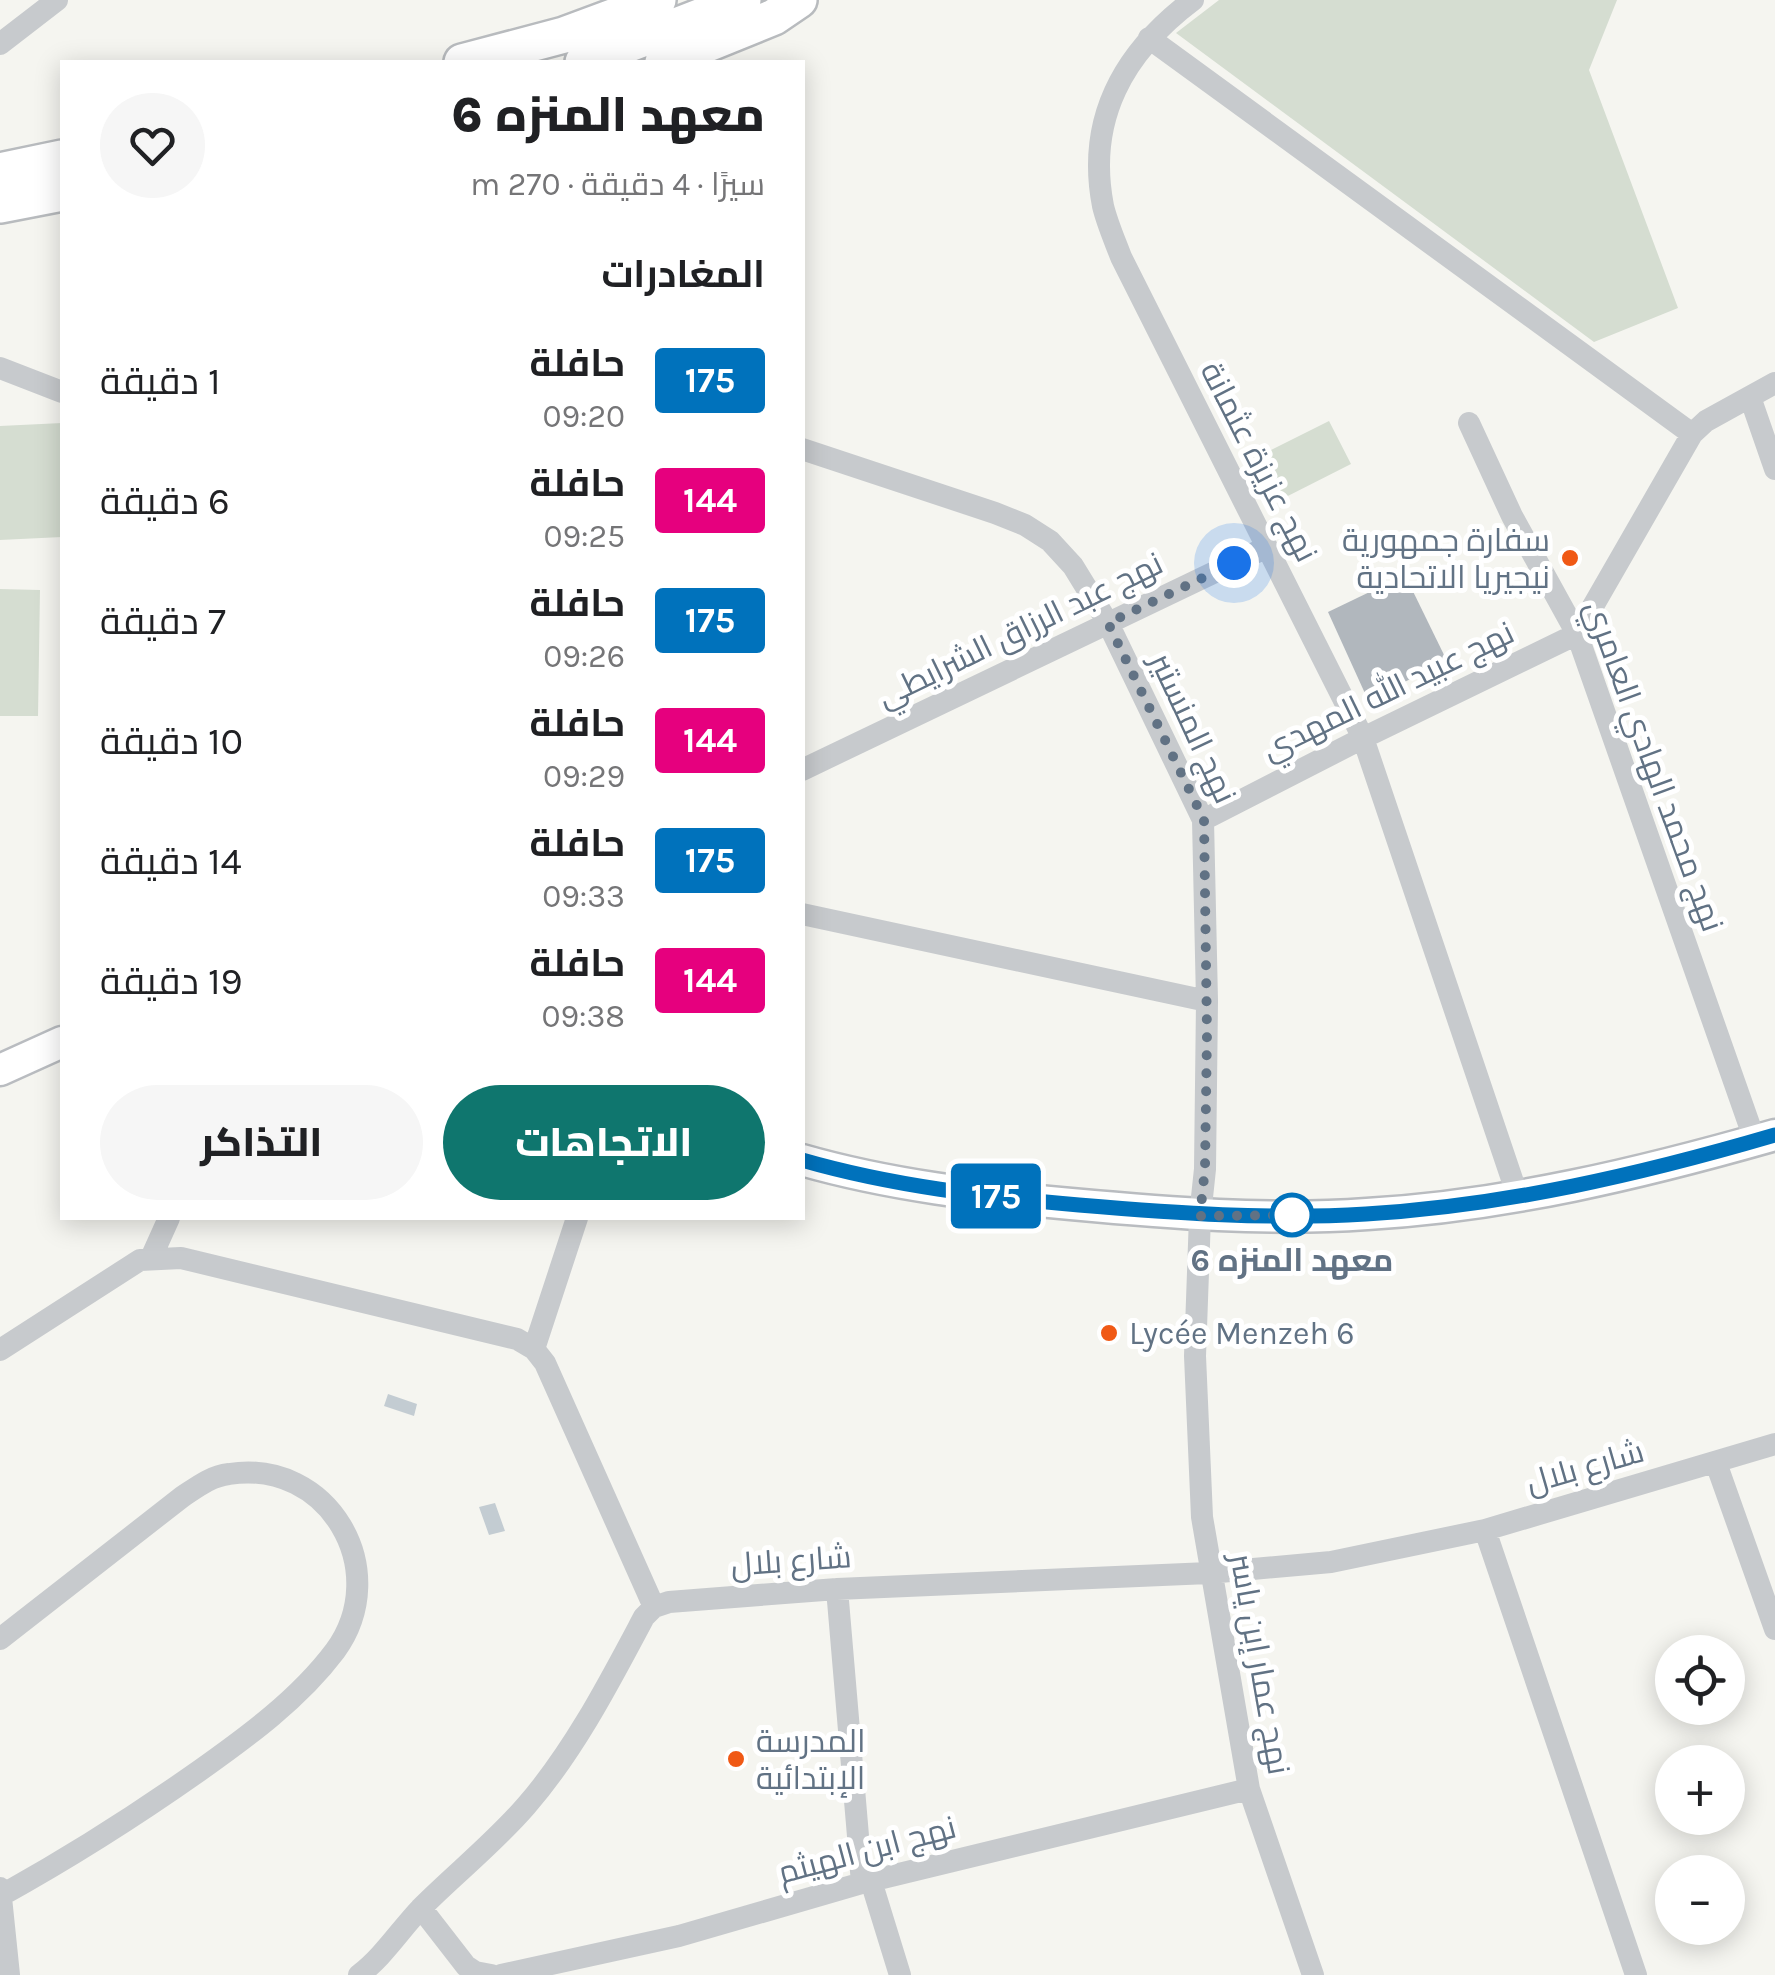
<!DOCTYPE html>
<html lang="ar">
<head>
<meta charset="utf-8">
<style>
  :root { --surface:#fff; --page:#f6f6f6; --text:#202124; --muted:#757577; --accent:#0f766e }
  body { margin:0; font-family:Karla,Cairo,sans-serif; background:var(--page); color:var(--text); direction:rtl; height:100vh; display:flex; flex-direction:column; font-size:38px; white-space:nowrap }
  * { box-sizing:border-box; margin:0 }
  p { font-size:32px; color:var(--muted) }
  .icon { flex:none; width:55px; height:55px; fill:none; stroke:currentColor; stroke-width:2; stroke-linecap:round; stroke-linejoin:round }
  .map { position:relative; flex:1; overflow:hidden; direction:ltr }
  .sheet { position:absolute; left:60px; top:60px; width:745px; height:1160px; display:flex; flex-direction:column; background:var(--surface); border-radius:0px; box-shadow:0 5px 25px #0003; direction:rtl }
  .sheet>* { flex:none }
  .badge { padding:0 20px; border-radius:8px; font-size:35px; line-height:65px }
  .fabs { position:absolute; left:1655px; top:1635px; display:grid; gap:20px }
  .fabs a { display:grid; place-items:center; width:90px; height:90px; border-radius:50%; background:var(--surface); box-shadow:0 5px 25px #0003; font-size:50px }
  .you { position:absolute; width:50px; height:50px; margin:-25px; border:8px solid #fff; border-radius:50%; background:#1a73e8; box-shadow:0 0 0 15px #1a73e833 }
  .map>.badge { position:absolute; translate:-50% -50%; box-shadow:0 0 0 5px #fff }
  h2 { padding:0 40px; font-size:38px; line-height:90px }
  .round { display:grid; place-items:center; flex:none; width:105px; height:105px; border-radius:52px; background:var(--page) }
  .summary { display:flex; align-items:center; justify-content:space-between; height:170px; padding:0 40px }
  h1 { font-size:48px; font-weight:800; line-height:75px }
  .cta { display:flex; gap:20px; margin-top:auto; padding:20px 40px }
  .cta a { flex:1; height:115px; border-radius:60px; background:var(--accent); color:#fff; font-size:40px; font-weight:800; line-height:115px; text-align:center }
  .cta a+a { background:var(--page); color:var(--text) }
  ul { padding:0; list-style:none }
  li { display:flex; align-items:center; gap:30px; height:120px; padding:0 40px }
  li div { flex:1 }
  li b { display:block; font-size:38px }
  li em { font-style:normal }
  li .badge { min-width:110px; font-weight:700; text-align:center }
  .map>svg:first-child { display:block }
</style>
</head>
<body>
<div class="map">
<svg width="1775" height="1975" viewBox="0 0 1775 1975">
  <rect width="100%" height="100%" fill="#f5f5f0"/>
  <!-- green -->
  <path fill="#d5ddd1" d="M1219,0H1617L1589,70L1678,308L1594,342L1176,33Z
    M1329,421L1351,464L1274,503L1251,460Z
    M62,423V537L0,540V426Z
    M0,589L40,590L38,716H0Z"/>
  <!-- water -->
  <path fill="#c3ccd2" d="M388,1394L417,1404L414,1416L384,1406Z
    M495,1503L505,1531L489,1535L479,1507Z"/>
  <!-- building -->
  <path fill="#b1b7bd" d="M1405,575L1447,661L1368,700L1328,612Z"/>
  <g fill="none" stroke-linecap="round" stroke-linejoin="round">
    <defs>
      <path id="major" d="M0,1070L62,1042
        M802,1160C889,1185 982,1196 1071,1204C1169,1213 1268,1221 1367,1214C1505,1206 1642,1173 1775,1135"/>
      <path id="highway" d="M462,62L564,35L658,0
        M583,62L743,0
        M663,62L774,17L799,0
        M0,171L62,158
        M0,205L62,193"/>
    </defs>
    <!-- major casing -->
    <use href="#major" stroke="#b9bcc0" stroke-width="35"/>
    <!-- highway casing -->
    <use href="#highway" stroke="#b8bbbe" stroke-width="40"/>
    <!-- minor -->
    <path stroke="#c7cacd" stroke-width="22" d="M1193,0C1124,52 1086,118 1103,206C1107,223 1115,241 1121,257L1363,738L1518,1197
      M1149,38L1692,434
      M0,44L57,0
      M0,368L62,392
      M1750,397L1775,469
      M1469,423L1512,516L1577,634L1755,1141
      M802,449L995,513L1025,525L1050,541L1073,566L1108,623L1203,820L1207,1001L1205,1169L1200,1216L1195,1356L1202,1517L1249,1789L1313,1975
      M802,770L1265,548
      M1203,820L1363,738L1577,634L1692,434L1706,421L1775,383
      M802,914L1207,1001
      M151,1258L169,1218
      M534,1349L577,1218
      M0,1350L140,1260L181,1258L517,1339L534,1349L545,1363L654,1607L669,1602L837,1589L1209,1573L1331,1562L1485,1530L1775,1444
      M1716,1463L1775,1629
      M1485,1530L1636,1975
      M837,1589L862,1883
      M0,1639L182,1497C197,1487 211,1476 229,1474C328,1458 394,1570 335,1651C299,1699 247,1737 199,1771C135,1816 69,1858 0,1896
      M871,1881L900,1975
      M0,1888L9,1975
      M421,1908L466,1966L475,1972L491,1975
      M359,1975C383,1957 400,1930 421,1908C456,1873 494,1843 526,1806C574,1751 610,1681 644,1617L654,1607
      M501,1975L679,1936L862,1883L1249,1789"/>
    <!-- major -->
    <use href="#major" stroke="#fff" stroke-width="30"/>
    <!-- highway -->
    <use href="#highway" stroke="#fff" stroke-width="35"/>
  </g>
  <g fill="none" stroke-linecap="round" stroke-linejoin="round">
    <defs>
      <path id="line" d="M802,1160C892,1186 987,1197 1079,1205C1175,1213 1270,1220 1366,1214C1505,1206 1642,1174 1775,1135"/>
    </defs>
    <!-- line casing -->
    <use href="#line" stroke="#fff" stroke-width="22"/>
    <!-- line -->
    <use href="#line" stroke="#0072bc" stroke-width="15"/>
    <!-- walk -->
    <path stroke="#617284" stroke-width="10" stroke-dasharray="0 18" d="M1234,563L1108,623L1204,820L1207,1034L1205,1168L1200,1216L1300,1215H1292"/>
  </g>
  <!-- markers -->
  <g fill="#f05915" stroke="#fff" stroke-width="4">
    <circle cx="1570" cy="558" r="10"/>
    <circle cx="1109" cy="1333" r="10"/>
    <circle cx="736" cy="1759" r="10"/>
  </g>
  <circle fill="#fff" stroke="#0072bc" stroke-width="5" cx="1292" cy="1215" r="20"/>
  <g text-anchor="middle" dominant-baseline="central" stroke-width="10" stroke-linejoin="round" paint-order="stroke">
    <!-- street labels -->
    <g font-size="32" fill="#617284" stroke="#fff">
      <text transform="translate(1259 462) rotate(63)">نهج عزيزة عثمانة</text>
      <text transform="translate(1020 630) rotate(-26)">نهج عبد الرزاق الشرايطي</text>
      <text transform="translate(1388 691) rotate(-26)">نهج عبيد الله المهدي</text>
      <text transform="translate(1193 728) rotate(65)">نهج المنستير</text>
      <text transform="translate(1654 766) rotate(70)">نهج محمد الهادي العامري</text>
      <text transform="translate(1585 1467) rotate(-16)">شارع بلال</text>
      <text transform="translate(791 1561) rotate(-4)">شارع بلال</text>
      <text transform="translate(1260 1664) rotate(80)">نهج عمار إبن ياسر</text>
      <text transform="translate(867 1850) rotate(-15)">نهج ابن الهيثم</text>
    </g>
    <!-- poi labels -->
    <g font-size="32" fill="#617284" stroke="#fff" text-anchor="start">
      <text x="1550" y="540" text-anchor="end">سفارة جمهورية<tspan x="1550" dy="37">نيجيريا الاتحادية</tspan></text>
      <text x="1129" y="1333">Lycée Menzeh 6</text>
      <text x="756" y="1741">المدرسة<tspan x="756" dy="37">الإبتدائية</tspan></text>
    </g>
    <!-- stop labels -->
    <g font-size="32" font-weight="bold" fill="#617284" stroke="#fff">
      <text x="1292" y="1260">معهد المنزه 6</text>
    </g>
  </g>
</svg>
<div class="fabs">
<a><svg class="icon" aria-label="locate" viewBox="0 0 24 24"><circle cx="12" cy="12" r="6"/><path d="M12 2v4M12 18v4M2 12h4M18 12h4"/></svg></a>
<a>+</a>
<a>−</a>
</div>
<div class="you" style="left:1234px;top:563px"></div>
<b class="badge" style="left:996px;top:1196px;background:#0072bc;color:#fff">175</b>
<section class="sheet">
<div class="summary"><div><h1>معهد المنزه 6</h1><p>سيرًا · 4 دقيقة · 270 m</p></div><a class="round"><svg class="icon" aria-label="heart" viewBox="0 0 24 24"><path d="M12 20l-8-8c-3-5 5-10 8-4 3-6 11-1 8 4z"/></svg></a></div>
<h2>المغادرات</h2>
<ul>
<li><span class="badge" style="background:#0072bc;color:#fff">175</span><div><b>حافلة</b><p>09:20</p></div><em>1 دقيقة</em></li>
<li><span class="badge" style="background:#e6007e;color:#fff">144</span><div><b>حافلة</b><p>09:25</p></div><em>6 دقيقة</em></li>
<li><span class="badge" style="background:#0072bc;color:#fff">175</span><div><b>حافلة</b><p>09:26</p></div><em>7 دقيقة</em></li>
<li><span class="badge" style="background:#e6007e;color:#fff">144</span><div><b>حافلة</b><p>09:29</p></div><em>10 دقيقة</em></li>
<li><span class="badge" style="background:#0072bc;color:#fff">175</span><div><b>حافلة</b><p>09:33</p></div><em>14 دقيقة</em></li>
<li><span class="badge" style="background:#e6007e;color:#fff">144</span><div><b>حافلة</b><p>09:38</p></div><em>19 دقيقة</em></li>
</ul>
<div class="cta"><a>الاتجاهات</a><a>التذاكر</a></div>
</section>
</div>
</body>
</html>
